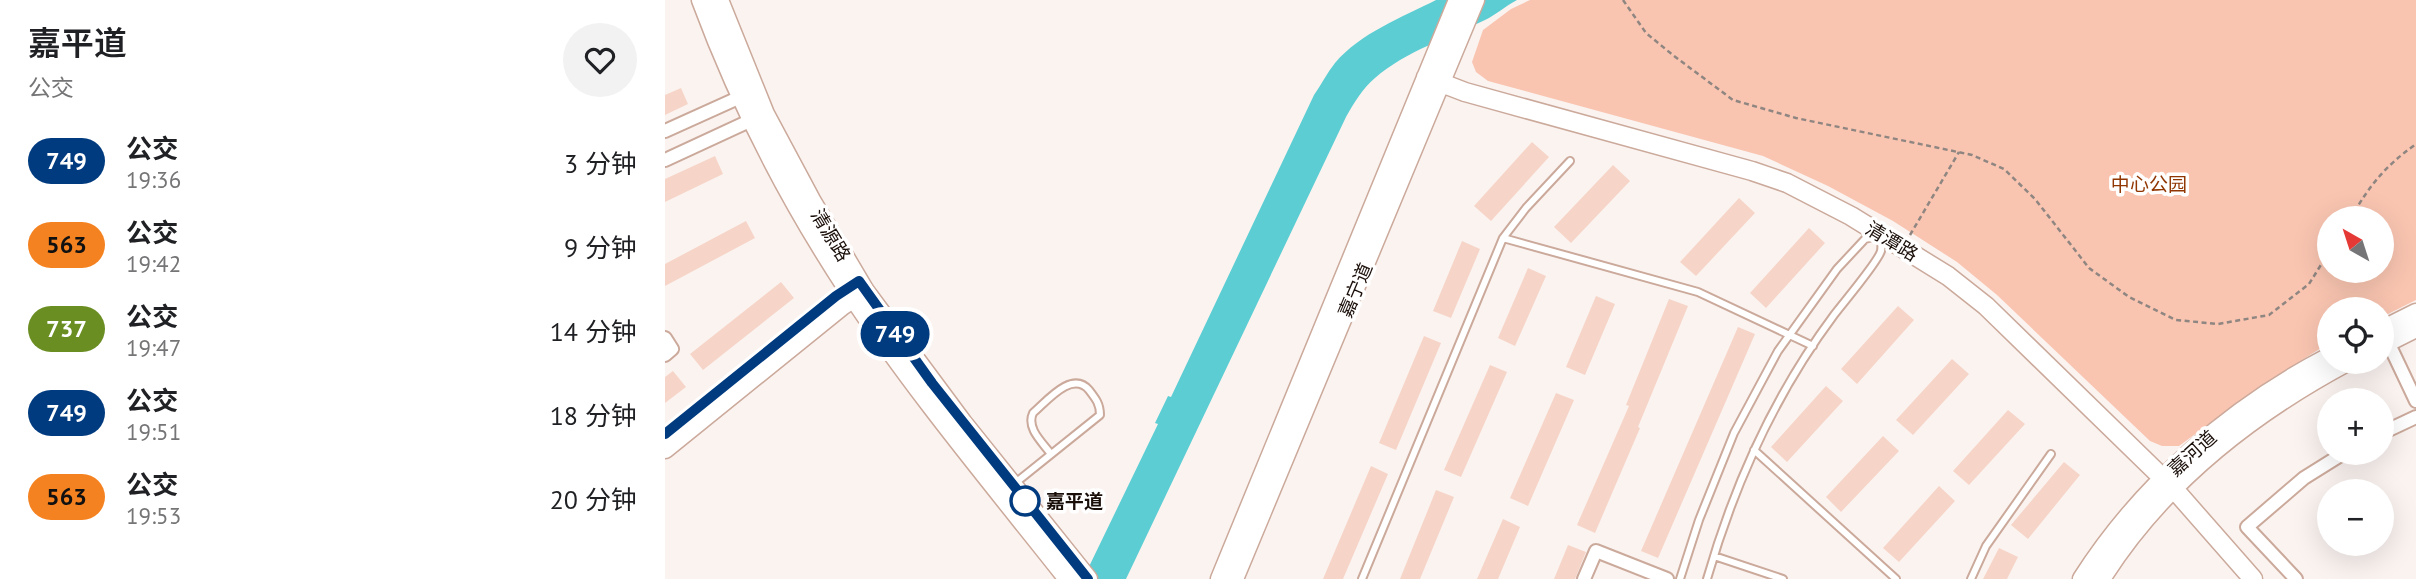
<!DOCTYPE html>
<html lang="zh">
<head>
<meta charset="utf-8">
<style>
  :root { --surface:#fff; --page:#f2f2f2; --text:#202124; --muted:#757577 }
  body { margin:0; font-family:"PT Sans","Noto Sans SC",sans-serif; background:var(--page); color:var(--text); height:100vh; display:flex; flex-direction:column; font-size:26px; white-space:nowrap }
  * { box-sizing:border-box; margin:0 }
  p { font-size:23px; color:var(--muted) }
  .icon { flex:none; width:38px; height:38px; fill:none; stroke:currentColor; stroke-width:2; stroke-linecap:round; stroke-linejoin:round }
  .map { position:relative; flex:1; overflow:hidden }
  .details { display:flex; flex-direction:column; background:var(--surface); width:665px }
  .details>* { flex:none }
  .badge { padding:0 14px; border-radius:23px; font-size:24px; line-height:46px }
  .needle { width:46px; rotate:321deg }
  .tools { position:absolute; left:1652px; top:206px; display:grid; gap:14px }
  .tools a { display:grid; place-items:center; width:77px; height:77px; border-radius:50%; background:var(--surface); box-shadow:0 7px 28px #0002; font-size:35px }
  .map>.badge { position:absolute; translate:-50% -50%; box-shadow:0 0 0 4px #fff }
  .round { display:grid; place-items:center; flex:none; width:74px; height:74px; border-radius:37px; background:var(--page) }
  .summary { display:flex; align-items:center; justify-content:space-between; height:119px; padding:0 28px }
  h1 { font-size:33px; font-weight:600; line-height:52px }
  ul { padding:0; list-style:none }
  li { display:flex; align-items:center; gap:21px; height:84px; padding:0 28px }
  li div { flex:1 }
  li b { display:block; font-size:26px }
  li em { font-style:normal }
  li .badge { min-width:77px; font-weight:700; text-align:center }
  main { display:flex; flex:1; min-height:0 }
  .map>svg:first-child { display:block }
</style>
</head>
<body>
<main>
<section class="details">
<div class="summary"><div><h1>嘉平道</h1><p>公交</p></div><a class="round"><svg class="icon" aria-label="heart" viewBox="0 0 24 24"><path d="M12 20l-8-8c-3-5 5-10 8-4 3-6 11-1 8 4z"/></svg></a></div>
<ul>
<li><span class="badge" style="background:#003b80;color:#fff">749</span><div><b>公交</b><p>19:36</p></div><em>3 分钟</em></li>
<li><span class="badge" style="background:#f58220;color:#111">563</span><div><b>公交</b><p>19:42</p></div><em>9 分钟</em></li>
<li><span class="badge" style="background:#6b8e23;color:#fff">737</span><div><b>公交</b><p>19:47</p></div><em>14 分钟</em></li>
<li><span class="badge" style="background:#003b80;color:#fff">749</span><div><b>公交</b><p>19:51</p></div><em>18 分钟</em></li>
<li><span class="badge" style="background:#f58220;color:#111">563</span><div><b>公交</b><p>19:53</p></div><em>20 分钟</em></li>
</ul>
</section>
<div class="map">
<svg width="1751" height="579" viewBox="0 0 1751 579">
  <rect width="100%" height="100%" fill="#fbf3f0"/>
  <!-- green -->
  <path fill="#f9c5b1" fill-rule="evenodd" d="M865,0H1751V300L1717,317V310H1664V343L1597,385L1514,446H1497L1485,441L1332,295L1292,262L1228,221L1163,186L1098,156L823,81L811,72L807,62L818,30L846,9ZM1664,219H1717V271H1664Z"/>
  <!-- water -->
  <path fill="#5cced3" d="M771,0H852C840,6 831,15 820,20C783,38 741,51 710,78C697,89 689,103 681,117L461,579H418L493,424L490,423L503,396L506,397L649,95C656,85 662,73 670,63C695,33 738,17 771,0Z"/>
  <!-- building -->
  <path fill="#f6d5c8" d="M16,88L23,104L0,115V95Z
    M867,142L884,157L826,221L809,206Z
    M50,156L58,174L0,202V179Z
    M948,165L965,181L906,243L889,227Z
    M1074,198L1090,213L1031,276L1015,262Z
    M81,221L90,238L0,286V264Z
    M1144,228L1160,243L1101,308L1085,293Z
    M797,241L815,249L786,318L768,311Z
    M863,268L881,276L850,346L833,338Z
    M116,282L129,298L38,370L25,354Z
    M931,296L950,304L920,375L901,367Z
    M1004,299L1023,306L973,427L975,428L930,533L912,525L964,406L961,405Z
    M1233,306L1249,320L1192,384L1176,369Z
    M1073,327L1090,334L993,558L976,551Z
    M759,336L776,343L731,450L714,443Z
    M1287,359L1304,374L1248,435L1231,420Z
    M825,365L842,372L796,477L779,470Z
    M8,371L21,387L0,403V377Z
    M1161,386L1178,401L1122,462L1106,447Z
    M891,393L909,400L863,506L845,498Z
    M1343,410L1360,424L1304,485L1288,471Z
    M1218,436L1234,451L1176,512L1161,497Z
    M1399,462L1415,475L1363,539L1346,525Z
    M706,466L723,474L678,579H658Z
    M1274,486L1290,501L1234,562L1218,548Z
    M771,490L789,497L755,579H735Z
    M838,519L855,527L833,579H812Z
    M903,545L921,552L910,579H889Z
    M1334,548L1353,557L1342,579H1318Z"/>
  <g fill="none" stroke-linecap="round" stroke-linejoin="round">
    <defs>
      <path id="lane" d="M838,238L1033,292L1148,346
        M1089,450L1231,579
        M349,484L435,415C435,404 431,399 424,390C407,370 382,401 368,413C361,428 377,442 386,454
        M1049,556L1118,579
        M697,579L838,238L861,208L905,161
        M1015,579L1034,520L1069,433L1113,351L1172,269L1200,239L1216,235C1216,239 1217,246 1216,251C1213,262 1178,303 1169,315C1110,394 1069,485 1042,579
        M1306,579L1321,546L1386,454"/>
      <path id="street" d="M0,131L82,94
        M0,160L93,117
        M0,338L7,349L0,355
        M1723,342L1751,401
        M1717,433L1751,417
        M919,579L931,551L1002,579
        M1631,579L1582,527L1639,478L1679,453"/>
      <path id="secondary" d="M36,0C73,100 123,198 182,288C249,390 328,484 403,579
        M54,0L100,114L146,200L200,291L298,423L423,579
        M761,77L800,92L1087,171L1122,183L1186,216L1283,276L1321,306L1509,489L1588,579
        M1717,330L1751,313
        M1717,345L1751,328
        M0,449L177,306L197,293
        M555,579L793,0
        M569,579L810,0
        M1417,579C1477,485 1566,408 1664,357
        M1436,579C1495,485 1585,414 1682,362"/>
    </defs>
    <!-- lane casing -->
    <use href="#lane" stroke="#cba99b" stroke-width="10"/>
    <!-- street casing -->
    <use href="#street" stroke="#cba99b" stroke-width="16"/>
    <!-- secondary casing -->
    <use href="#secondary" stroke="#cba99b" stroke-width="21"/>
    <!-- path -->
    <path stroke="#8f8682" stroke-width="2.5" stroke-dasharray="5 3.5" stroke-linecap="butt" d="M958,0L981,33L1009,56L1068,100L1131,118L1307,155L1339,169L1370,199L1424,268L1464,297L1511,320L1553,324L1604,315L1644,284L1664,252
      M1685,219C1705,185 1719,167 1751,144
      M1245,235L1294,152"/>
    <!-- lane -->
    <use href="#lane" stroke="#fff" stroke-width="6"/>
    <!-- street -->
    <use href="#street" stroke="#fff" stroke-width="12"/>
    <!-- secondary -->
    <use href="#secondary" stroke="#fff" stroke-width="18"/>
  </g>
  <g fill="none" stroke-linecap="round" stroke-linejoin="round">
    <defs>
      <path id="line" d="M0,434L171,296L194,281L267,383L423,579"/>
    </defs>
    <!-- line casing -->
    <use href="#line" stroke="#fff" stroke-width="16"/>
    <!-- line -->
    <use href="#line" stroke="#003b80" stroke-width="10"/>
  </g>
  <!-- markers -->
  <circle fill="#fff" stroke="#003b80" stroke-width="3.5" cx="360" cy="501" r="14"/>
  <g text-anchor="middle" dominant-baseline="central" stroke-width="7" stroke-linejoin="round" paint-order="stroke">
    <!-- park labels -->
    <g font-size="19" fill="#903602" stroke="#fff">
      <text x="1484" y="184">中心公园</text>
    </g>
    <!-- street labels -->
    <g font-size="19" fill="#1a0e09" stroke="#fff">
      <text transform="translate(166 235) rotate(59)">清源路</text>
      <text transform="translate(1227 241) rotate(31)">清潭路</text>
      <text transform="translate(690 290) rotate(-67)">嘉宁道</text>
      <text transform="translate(1527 453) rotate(-42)">嘉河道</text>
    </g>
    <!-- stop labels -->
    <g font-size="19" font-weight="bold" fill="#1a0e09" stroke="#fff" text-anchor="start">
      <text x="381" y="501">嘉平道</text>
    </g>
  </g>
</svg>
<div class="tools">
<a><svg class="needle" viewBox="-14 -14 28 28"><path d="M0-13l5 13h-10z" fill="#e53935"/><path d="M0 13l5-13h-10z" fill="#757577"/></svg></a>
<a><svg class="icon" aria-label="locate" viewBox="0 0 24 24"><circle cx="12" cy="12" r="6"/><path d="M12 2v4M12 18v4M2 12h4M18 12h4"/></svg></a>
<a>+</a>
<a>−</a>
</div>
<b class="badge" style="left:230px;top:334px;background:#003b80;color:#fff">749</b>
</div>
</main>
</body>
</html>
